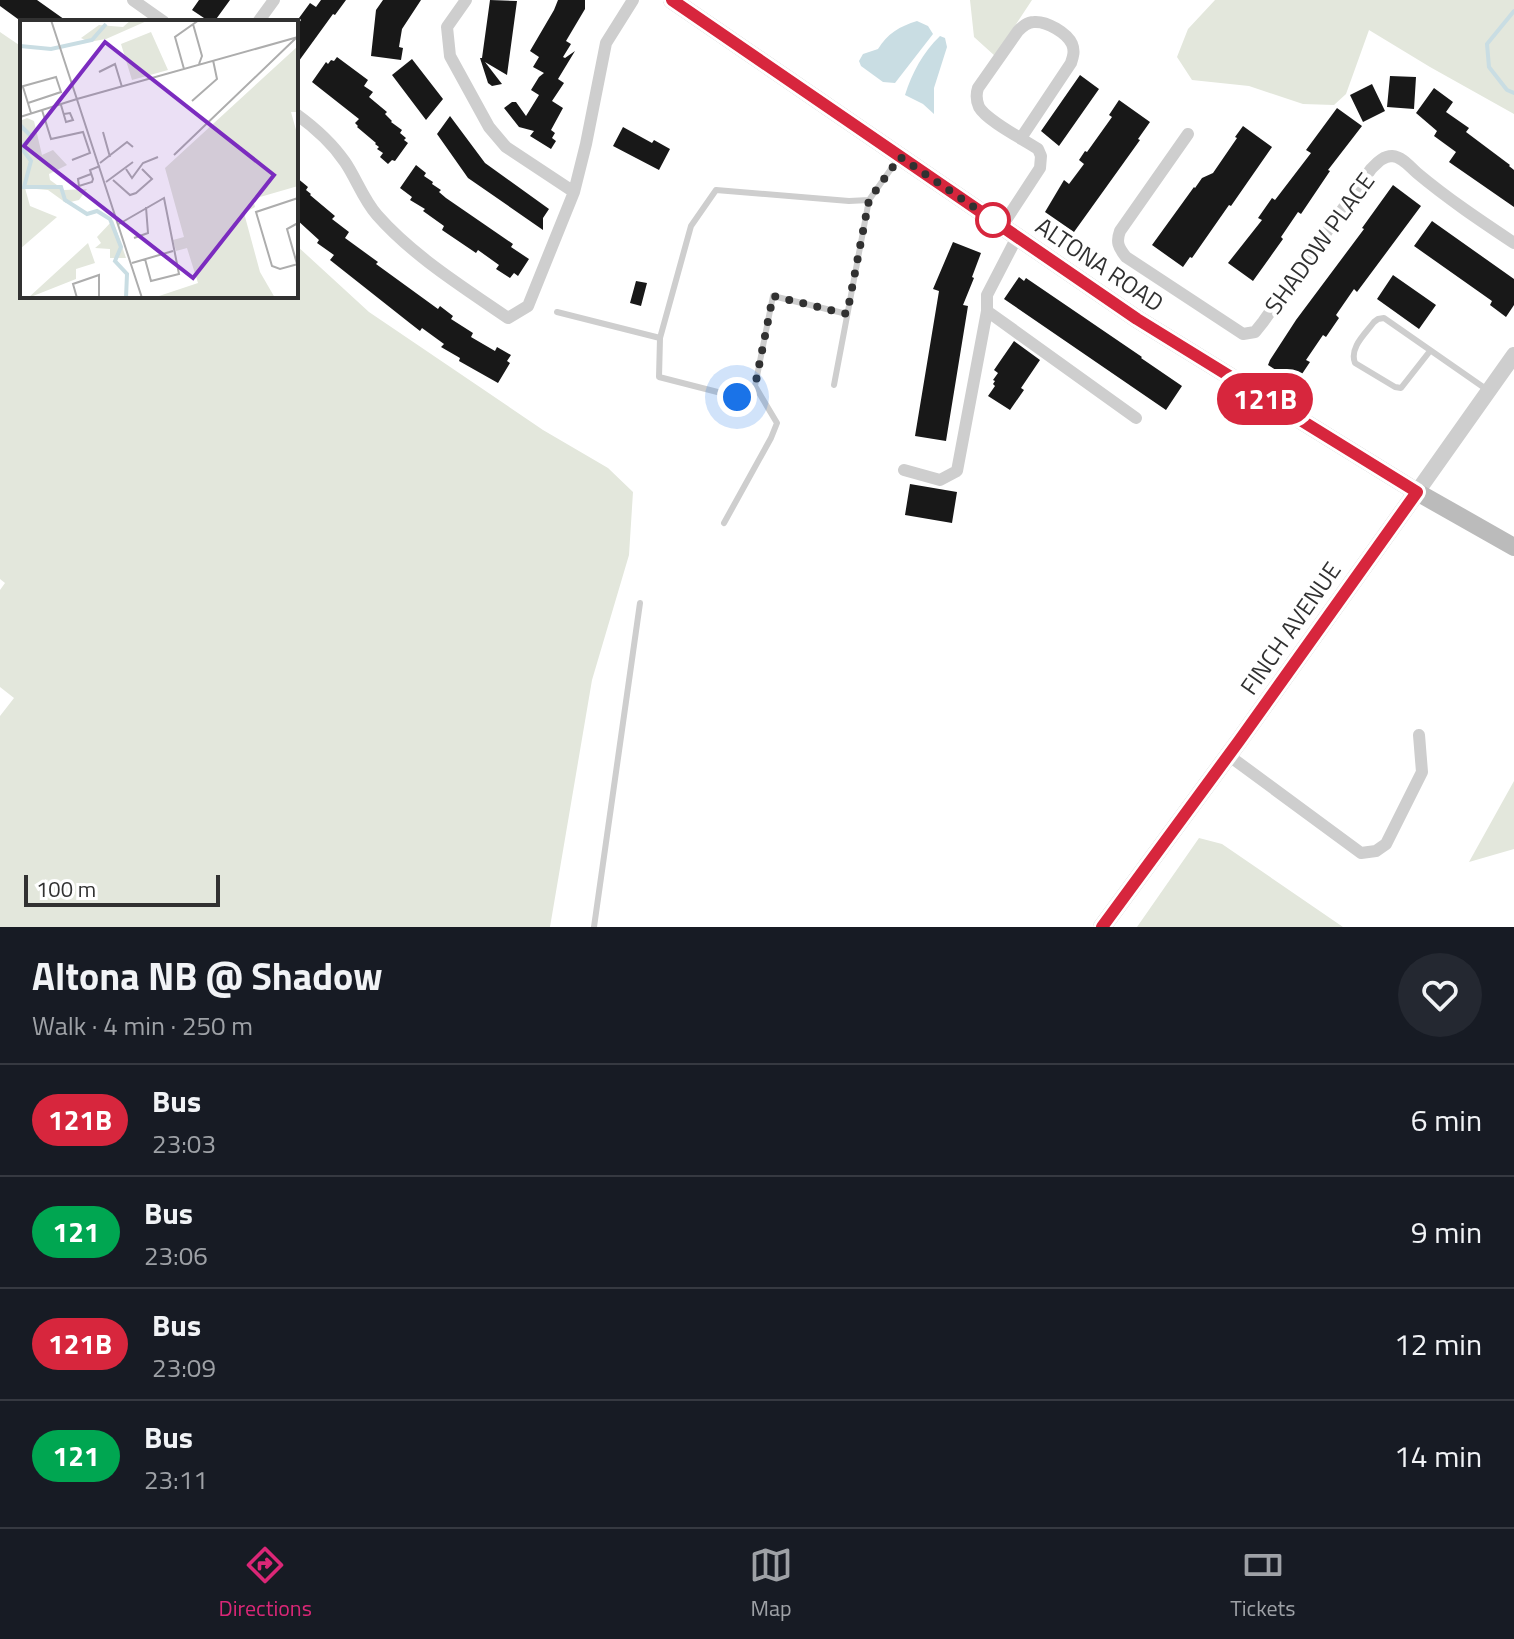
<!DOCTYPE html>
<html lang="en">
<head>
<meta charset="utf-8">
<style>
  :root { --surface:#171b24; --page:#242831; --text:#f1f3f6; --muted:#9ea1a6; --line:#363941; --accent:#db2777 }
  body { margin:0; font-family:"Titillium Web",sans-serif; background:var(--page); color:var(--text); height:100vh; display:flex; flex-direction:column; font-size:30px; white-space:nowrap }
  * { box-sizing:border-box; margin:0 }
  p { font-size:26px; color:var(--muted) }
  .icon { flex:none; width:44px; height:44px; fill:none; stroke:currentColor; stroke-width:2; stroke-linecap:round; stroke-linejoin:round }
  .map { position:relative; height:927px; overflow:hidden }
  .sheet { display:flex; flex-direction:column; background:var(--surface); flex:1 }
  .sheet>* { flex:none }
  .badge { padding:0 16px; border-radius:26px; font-size:28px; line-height:52px }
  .scale { position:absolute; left:24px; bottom:20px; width:196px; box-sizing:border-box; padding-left:8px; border:4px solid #313131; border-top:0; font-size:22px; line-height:28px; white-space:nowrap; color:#313131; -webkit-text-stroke:6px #fff; paint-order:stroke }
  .you { position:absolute; width:40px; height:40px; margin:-20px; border:6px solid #fff; border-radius:50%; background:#1a73e8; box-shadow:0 0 0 12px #1a73e833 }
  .map>.badge { position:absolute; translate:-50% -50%; box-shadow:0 0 0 4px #fff }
  .round { display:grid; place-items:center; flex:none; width:84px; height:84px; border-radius:42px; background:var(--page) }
  .overview { display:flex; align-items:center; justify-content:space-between; height:136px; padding:0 32px }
  h1 { font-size:38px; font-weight:700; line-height:60px }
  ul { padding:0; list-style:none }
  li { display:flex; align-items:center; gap:24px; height:112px; padding:0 32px; border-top:2px solid var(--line) }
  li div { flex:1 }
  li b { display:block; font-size:30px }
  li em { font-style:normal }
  li .badge { min-width:88px; font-weight:700; text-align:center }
  .tabs { display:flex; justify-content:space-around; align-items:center; height:112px; border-top:2px solid var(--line); background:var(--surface); font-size:22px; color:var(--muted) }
  .tabs a { display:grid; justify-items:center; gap:4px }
  .tabs .on { color:var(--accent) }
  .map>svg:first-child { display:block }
</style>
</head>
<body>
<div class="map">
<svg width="1514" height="927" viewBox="0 0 1514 927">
  <rect width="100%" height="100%" fill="#fff"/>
  <!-- green -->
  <path fill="#e3e7dc" d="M970,0H1032L995,56L974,37Z
    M1215,0H1514V114L1430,67L1369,30L1346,94L1334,105L1303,104L1249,86L1192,80L1177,57L1188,29Z
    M0,32L22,47V296H296V245L369,312L543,430L608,468L633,492L629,555L592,680L550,927H0V716L14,698L0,687V590L5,583L0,579Z
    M1514,781V849L1469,862Z
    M1199,838L1222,844L1343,927H1137Z"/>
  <!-- water -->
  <path fill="#c9dde3" d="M917,21L928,26L933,34L895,83L883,82L861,66L859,61L863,54L878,49C887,34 900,26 917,21Z
    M940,36L945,38L947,47L934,88V114L923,104L905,95C912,73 923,52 940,36Z"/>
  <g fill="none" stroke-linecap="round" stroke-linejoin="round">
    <!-- stream -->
    <path stroke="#c9dde3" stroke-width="4" d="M1514,11L1487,44L1489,67L1507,90L1514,93"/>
  </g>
  <!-- building -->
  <path fill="#181818" d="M0,0H37L68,22H22L0,6Z
    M199,0H230L214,22H210L192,10Z
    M321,0H346L335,15L333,14L296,65V27L301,20L299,18L310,3L316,7Z
    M383,0H421L402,29L399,47L403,48L401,60L371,56L376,10Z
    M490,0L517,1L507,75L485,62L502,84L492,86L488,83L480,58H482Z
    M558,0H585V9L566,41L571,44L563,57L565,58L575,51L558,79L564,83L552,101L563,108L551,130L555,133L552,138L556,141L551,149L530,136L534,131L519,127L504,108L512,102H516L526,116L539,95L531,90L539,77L544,73L533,67L539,57L530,51L554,10Z
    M337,57L368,80L364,86L373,92L369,97L387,112L385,114L392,121L391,122L402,130L400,133L406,138L404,140L408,143L395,161L392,160L388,164L380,157L383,153L377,149L379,147L375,144L376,143L357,127L358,126L355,123L359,119L312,82L326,62L328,64L331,60L334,61Z
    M412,59L443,99L426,120L392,75Z
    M1080,75L1099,89L1059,146L1041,131Z
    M1390,76L1416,77L1414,109L1387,107Z
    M1372,84L1385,111L1363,122L1350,95Z
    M1434,88L1453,102L1446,112L1469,128L1466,132L1510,165L1509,166L1514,170V207L1449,162L1456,152L1434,136L1437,131L1416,113Z
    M1119,100L1150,122L1138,139L1140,140L1074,232L1045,212L1064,180L1069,184L1084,164L1079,160L1085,151L1087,152L1112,117L1109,115Z
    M1337,108L1362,126L1328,170L1330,171L1301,214L1298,212L1281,237L1283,239L1253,281L1228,263L1262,220L1258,218L1272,198L1275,200L1311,153L1306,150Z
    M450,116L485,163L549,209L543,218V230L468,178L437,134Z
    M1243,126L1272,147L1231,206L1229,205L1192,258L1190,257L1183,267L1152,245L1194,187L1195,188L1202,178L1213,173L1237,138L1235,137Z
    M623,127L652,143L654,140L670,149L659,170L613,146Z
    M416,165L426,173L424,176L433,182L432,184L441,190L439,192L446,198L513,244L511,247L529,259L518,276L514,273L510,278L496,269L499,265L478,250L476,253L442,230L444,226L423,211L425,209L410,200L412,197L400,188Z
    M296,177L308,187L306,190L311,194L310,195L335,216L332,219L349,232L345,238L378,262L376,264L438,309L440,306L453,316L451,319L473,333L471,337L495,351L497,347L511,355L507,361L510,363L498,383L459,361L460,358L441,347L444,344L422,328L420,331L411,324L330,260L334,255L317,243L319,240L296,219Z
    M1393,185L1421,206L1357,292L1354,289L1336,315L1339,318L1326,337L1323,335L1306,360L1310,362L1296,383L1268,365L1270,360L1296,320L1364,229L1362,228Z
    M1432,221L1514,279V305L1506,317L1490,305L1492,301L1414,246Z
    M953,242L981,253L972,277L974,278L963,305L968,306L946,441L915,436L939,291L933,289Z
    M1393,275L1436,305L1419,329L1377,299Z
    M1019,277L1024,281L1026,278L1142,357L1141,358L1182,386L1166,410L1004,299Z
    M636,281L647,283L641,306L630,303Z
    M1014,341L1040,360L1021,388L1024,390L1010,410L988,396L995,386L993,384L995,381L993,380L998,373L994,370Z
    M910,484L957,492L952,523L905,515Z"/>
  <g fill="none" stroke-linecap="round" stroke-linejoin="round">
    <!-- service -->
    <path stroke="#cecece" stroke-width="6" d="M557,312L660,338
      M1430,351L1401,388L1395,387L1355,363C1349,348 1365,334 1374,322L1378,319L1384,318L1486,389
      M834,385L869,200L898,159
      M755,386L737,397L659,377L660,338L691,226L716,190L849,201L869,200
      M724,523L771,438L777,423L755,386L773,296L847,314
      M594,927L640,603"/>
    <!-- minor -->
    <path stroke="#cecece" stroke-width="12" d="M133,0L164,22
      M466,0L447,27L450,56L489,127L506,147L574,192
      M258,22L274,0
      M296,114C314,127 332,143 345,162C356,178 363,199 377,215C413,256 463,287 508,318L528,306L574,192L586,144L606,43L633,0
      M1188,134L1120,231C1116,242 1118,247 1126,257L1243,334L1255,332L1263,322L1371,169C1377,163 1383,156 1392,156C1403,157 1410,167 1417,173C1448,199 1481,221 1514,243
      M1002,226L1040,168L1041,156L1038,149C1023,139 987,121 979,107C976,100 976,94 978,88L1018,31C1022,27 1027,22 1034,22C1047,21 1067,33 1072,44C1075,51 1073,57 1071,63L1021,138
      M987,311L1136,418
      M904,470L940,480L957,471L987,311V295L1017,237
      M1228,755L1361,853L1376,851L1386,844L1422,772L1419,735"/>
    <!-- tertiary -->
    <path stroke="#cecece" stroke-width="16" d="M1417,492L1514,355"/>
    <!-- secondary -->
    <path stroke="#bbb" stroke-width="18" d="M672,0L1137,319L1417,492L1514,547
      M1102,927L1239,741L1417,492"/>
  </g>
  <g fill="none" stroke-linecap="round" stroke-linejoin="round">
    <defs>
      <path id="line" d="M672,0L1137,319L1417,492L1239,741L1102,927"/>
    </defs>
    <!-- line casing -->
    <use href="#line" stroke="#fff" stroke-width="18"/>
    <!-- line -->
    <use href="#line" stroke="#d7263d" stroke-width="12"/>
    <!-- walk -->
    <path stroke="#313131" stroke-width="8" stroke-dasharray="0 14.4" d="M737,397L755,386L773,296L847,314L869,200L900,157L1002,226L993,220"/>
  </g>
  <!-- markers -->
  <circle fill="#fff" stroke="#d7263d" stroke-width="4" cx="993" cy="220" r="16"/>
  <g text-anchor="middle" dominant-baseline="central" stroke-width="8" stroke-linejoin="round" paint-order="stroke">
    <!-- street labels -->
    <g font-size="24" fill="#313131" stroke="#fff">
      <text transform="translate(1319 243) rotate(-54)">SHADOW PLACE</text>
      <text transform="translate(1100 264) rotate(34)">ALTONA ROAD</text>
      <text transform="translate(1290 628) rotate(-55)">FINCH AVENUE</text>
    </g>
  </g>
  <!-- overview -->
  <g transform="translate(20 20)">
    <rect width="278" height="278" fill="#fff"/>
    <path d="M111,0H129L86,19L69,22L61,18L79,5L103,7ZM131,12L148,50L112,60L101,24ZM278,26V92H271L278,117V166L233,179L235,187L224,193L240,252L255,278H133L178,263L167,228L156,231L153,220L164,217L145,148ZM7,98L14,101L22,135L33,130L47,145L29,154L30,160L44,170L67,169L59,180L46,183L28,170L5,168L10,186L37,197L0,229V101ZM93,200L106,238H90V229L75,228L81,223L77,217ZM68,223L75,243L56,249V259L8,278Z" fill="#e3e7dc"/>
    <path fill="none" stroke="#c9dde3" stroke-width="4" d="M0,26L31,29L72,20L86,4M0,105L12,117L1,127L11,141L4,167H41L45,180L67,194L77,191L90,199L101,227L95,241L107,254L106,278"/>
    <path fill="none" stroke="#adadad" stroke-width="2" d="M31,0L122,278M173,4L182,36L179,44M164,49L155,17L179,0M79,52L95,44L102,67M0,67L36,57L41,72L8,83M3,67L11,93M57,79L278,17M172,81L197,59L193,40M41,85L46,102L53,100L50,93L44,94M22,90L31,119L63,112L70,133L52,140M0,97L57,79M83,112L90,137M154,135L276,18M80,143L107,122L113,127M106,149L112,158L123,143L138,137M71,154L58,159L59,166L72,162L73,159L70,150L80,146M93,160L110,175L116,173L132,159L122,149M86,162L113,142M278,178L236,192L252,246L260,249L278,244M99,204L144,178L159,254L131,261L125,239M114,218L128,213L126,187M112,243L153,231M277,244L267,209L278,203M57,278L53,264L79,255V278"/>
    <path fill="#7b2cbf" fill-opacity="0.15" stroke="#7b2cbf" stroke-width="4" d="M85,22L254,155L173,258L4,126Z"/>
    <rect width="278" height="278" fill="none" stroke="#313131" stroke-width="4"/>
  </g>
</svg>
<div class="scale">100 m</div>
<div class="you" style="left:737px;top:397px"></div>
<b class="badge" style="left:1265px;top:399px;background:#d7263d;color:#fff">121B</b>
</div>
<section class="sheet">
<div class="overview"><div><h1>Altona NB @ Shadow</h1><p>Walk · 4 min · 250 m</p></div><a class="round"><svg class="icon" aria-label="heart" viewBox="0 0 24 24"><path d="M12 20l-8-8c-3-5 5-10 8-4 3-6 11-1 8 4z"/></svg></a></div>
<ul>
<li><span class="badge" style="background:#d7263d;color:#fff">121B</span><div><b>Bus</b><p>23:03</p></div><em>6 min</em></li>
<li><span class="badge" style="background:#00a651;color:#fff">121</span><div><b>Bus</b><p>23:06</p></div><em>9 min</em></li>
<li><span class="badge" style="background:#d7263d;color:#fff">121B</span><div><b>Bus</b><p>23:09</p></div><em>12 min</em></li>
<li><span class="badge" style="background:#00a651;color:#fff">121</span><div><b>Bus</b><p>23:11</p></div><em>14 min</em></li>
</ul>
</section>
<nav class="tabs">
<a class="on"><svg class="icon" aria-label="directions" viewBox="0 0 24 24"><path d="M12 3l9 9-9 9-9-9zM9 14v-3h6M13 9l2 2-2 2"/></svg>Directions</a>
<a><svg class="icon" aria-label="map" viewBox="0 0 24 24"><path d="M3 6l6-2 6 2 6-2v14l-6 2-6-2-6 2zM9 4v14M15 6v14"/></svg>Map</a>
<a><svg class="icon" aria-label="tickets" viewBox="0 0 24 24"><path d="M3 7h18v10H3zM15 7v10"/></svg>Tickets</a>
</nav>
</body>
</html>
